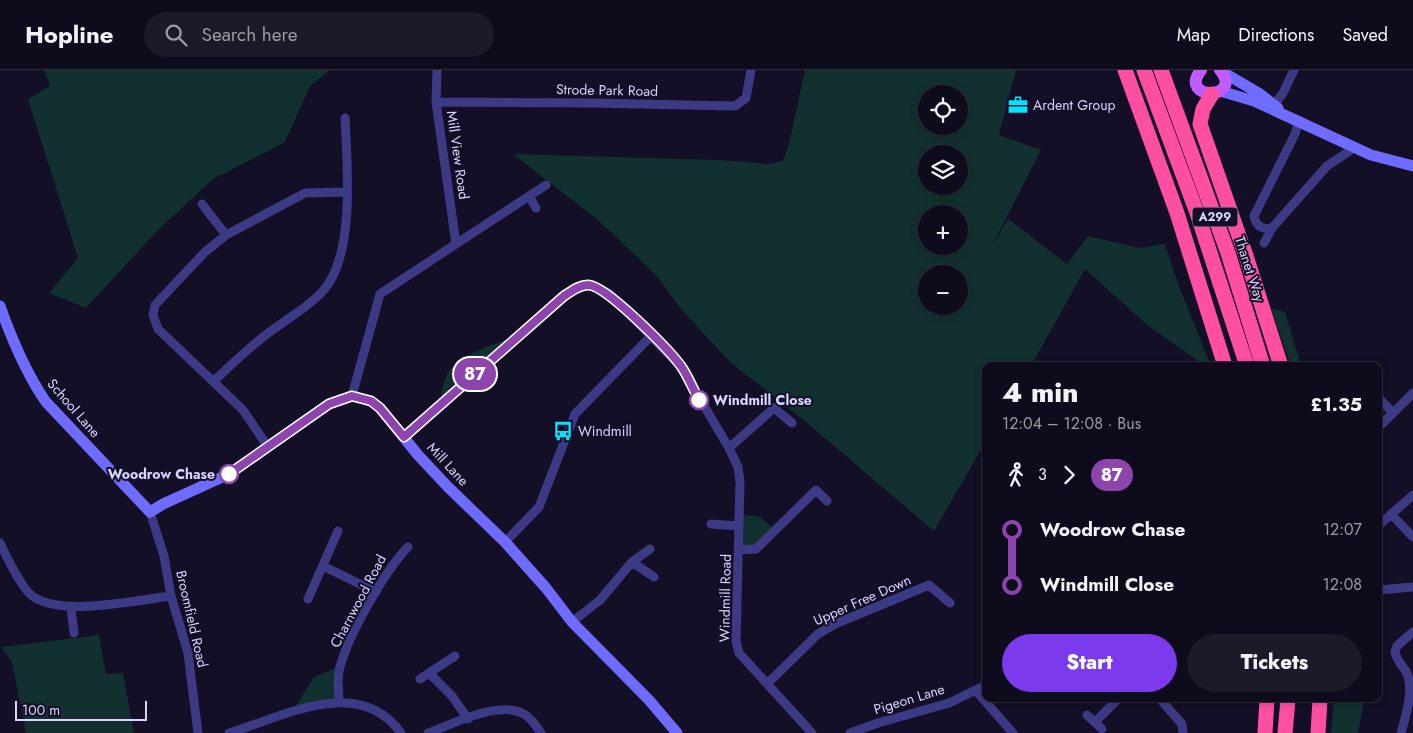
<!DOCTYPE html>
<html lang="en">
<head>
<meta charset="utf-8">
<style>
  :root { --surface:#0e0b1c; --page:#1c1929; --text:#f1f3f6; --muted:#9b9ba3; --line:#2e2b3b; --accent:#7c3aed }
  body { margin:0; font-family:Jost,sans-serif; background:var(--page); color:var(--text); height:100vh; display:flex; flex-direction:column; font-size:19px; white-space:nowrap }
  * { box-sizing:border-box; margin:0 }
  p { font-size:16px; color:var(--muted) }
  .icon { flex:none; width:28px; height:28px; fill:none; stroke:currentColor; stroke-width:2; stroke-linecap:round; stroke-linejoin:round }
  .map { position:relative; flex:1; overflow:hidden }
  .side { position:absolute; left:982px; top:292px; width:400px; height:340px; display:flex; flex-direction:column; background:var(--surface); border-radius:10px; box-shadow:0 2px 8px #0003,0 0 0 1px var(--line) }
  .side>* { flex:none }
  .badge { padding:0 10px; border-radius:16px; font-size:18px; line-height:32px }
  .buttons { position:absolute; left:918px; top:15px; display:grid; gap:10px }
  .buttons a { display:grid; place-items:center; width:50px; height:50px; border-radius:50%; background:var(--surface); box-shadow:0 2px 8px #0003,0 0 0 1px var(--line); font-size:25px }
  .scale { position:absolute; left:15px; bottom:12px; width:132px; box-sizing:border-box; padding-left:5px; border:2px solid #d9d4ff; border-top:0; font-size:14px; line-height:18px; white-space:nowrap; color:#d9d4ff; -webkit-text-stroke:4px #130f26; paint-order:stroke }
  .map>.badge { position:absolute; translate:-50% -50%; box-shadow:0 0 0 2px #fff }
  .legs { display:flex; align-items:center; gap:8px; height:55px; padding:0 20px; font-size:16px }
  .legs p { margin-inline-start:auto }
  .summary { display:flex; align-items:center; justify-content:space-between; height:85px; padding:0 20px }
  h1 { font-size:28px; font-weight:800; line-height:38px }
  .button { display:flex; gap:10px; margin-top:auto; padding:10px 20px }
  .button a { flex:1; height:58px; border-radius:30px; background:var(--accent); color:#fff; font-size:20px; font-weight:800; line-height:58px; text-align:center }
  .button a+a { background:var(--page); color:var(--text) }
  ul { padding:0 20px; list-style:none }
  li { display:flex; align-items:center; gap:18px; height:55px; font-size:19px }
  li i { display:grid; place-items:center; width:8px; height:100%; margin:0 6px; background:currentColor }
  li i::after { content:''; width:12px; height:12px; margin:-6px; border:4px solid; border-radius:50%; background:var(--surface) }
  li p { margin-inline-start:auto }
  li:first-child i { background:linear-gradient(#0000 50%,currentColor 0) }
  li:last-child i { background:linear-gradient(currentColor 50%,#0000 0) }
  header { display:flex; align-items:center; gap:30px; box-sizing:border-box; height:70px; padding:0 25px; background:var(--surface); border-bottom:1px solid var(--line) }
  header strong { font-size:24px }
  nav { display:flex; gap:28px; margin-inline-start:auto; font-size:18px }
  .search { width:350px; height:45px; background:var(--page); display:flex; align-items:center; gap:12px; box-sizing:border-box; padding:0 18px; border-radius:28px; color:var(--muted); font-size:19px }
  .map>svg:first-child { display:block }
</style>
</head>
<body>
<header>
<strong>Hopline</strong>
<div class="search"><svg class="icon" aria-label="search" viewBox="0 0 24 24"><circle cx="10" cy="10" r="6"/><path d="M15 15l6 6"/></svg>Search here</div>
<nav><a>Map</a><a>Directions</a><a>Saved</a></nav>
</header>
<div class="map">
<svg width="1413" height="663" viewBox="0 0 1413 663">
  <rect width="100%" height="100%" fill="#130f26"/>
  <!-- green -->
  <path fill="#12302f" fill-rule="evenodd" d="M44,0H330L310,16L285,72L213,109L155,163L86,238L49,223L78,188L28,29L50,16Z
    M805,0H1016L999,65L1041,80L992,176L1008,149L1067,194L1088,166L1140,178L1165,174L1178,214L1211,296H1205L1146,254L1085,199L1031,296H986V371L934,461L806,352L730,292L681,239L656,205L598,150L513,84L718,90L769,94L783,91L789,74ZM926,24H959V56H926ZM926,84H959V116H926ZM926,144H959V176H926ZM926,204H959V236H926Z
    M1271,238L1285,242L1301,296H1291Z
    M519,266L439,335C442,324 443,310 449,301C462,283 499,272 519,266Z
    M739,444L760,447L775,460L756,479L739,480Z
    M99,565L106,604L123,603L134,663H26L12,592L1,577Z
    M341,596L339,632L292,642L314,607Z
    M1334,629H1364L1358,663H1331Z"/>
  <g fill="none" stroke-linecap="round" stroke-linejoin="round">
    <!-- street -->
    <path stroke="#3d3a85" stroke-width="9" d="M436,32L591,33L735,36L746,28L751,0
      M1271,39L1283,23L1294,0
      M529,126L536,138
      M202,134L226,165
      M1272,158C1262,160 1256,156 1254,146L1295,64L1299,50
      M1264,173L1272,158L1327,96L1354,78
      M456,174L546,115
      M214,311C232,294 250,276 271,261C288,248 307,238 322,222C356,186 347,94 345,48
      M352,326L380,224L456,174L436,32L437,0
      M1379,328L1393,343L1413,323
      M1379,357L1393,343
      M403,367L564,226L579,217L589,215L609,223L681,297L729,378L738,397L740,412L736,571L739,583L812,663
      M268,377L243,340L158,259L153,245L155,235L205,182L226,165L305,123L347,122
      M729,378L774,338L792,353
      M150,442L164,486L171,526L188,583L198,663
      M1391,444L1413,467
      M711,454L738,456
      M1379,455L1413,425
      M505,472L539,437L575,344L652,265
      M0,473C8,489 17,510 29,523C54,549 137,530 171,526
      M739,480L756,479L816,420L827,431
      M632,492L654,507
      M323,496L376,522
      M1379,520L1413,517
      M308,529L338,461
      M71,538L74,563
      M572,552L600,530L632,492L650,479
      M429,603L452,626L468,649
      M420,609L455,586
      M768,613L818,564L835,554L929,515L950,533
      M976,621L1013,663
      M1160,629L1182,654L1183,663
      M339,632C339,622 337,611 339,601C346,569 385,500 408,477
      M1087,645L1102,659
      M1095,652L1118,629
      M229,663C283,647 358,604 401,663
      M428,663C453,654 497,631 522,643C531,647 536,656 541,663
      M850,663L878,653L949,633L986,615
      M1401,663C1406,645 1413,624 1408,606C1405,597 1396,591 1395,582L1397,576L1413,562"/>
    <!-- secondary -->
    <path stroke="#6f6bff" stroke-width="11" d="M1221,1L1260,24L1278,38
      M1220,21L1254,31L1371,85L1413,96
      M0,236C12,270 26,303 46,332L150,442L163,434L229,404L329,334L352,326L371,331L380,338L418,385L448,417L505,472L546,518L572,552L649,630L677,663"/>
    <!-- primary -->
    <path stroke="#c25bff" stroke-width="12" d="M1201,0C1177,31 1245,30 1220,0"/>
    <!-- highway -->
    <path stroke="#ff4fa3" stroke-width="15" d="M1125,0L1177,143L1225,296
      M1144,0L1197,143L1247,296
      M1161,0L1228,183L1263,296
      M1212,24L1203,39L1200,54L1246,186L1281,296
      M1265,663L1267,629
      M1285,663L1288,629
      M1318,663L1320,629"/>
  </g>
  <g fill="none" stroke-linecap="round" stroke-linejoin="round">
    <defs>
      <path id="line-1" d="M229,404L329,334L352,326L371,331L380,338L404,367L564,226C572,221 579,215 588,215C606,215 669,280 681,296C688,306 693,319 699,330"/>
    </defs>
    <!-- line-1 casing -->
    <use href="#line-1" stroke="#fff" stroke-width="11"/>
    <!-- line-1 -->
    <use href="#line-1" stroke="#8e44ad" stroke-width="8"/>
  </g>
  <!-- icons -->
  <defs>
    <symbol id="office-bare" viewBox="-9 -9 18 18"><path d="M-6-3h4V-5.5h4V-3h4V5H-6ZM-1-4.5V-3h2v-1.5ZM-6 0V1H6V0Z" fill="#00e5ff" stroke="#130f26" stroke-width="2.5" paint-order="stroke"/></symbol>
    <symbol id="bus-bare" viewBox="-9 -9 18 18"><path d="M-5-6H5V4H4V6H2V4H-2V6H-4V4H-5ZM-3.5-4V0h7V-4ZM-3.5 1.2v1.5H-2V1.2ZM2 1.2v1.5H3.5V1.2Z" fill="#00e5ff" stroke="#130f26" stroke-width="2.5" paint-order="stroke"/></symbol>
  </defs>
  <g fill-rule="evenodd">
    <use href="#office-bare" x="1004" y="21" width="28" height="28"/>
    <use href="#bus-bare" x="549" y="347" width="28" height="28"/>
  </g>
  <!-- markers -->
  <g fill="#fff" stroke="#8e44ad" stroke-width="2.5">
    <circle cx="699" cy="330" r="9"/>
    <circle cx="229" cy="404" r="9"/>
  </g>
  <g text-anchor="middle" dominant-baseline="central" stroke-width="4" stroke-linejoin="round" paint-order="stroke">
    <!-- shield labels -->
    <rect fill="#130f26" stroke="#9e99be" stroke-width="1" x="1192.5" y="137.5" width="45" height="19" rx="4"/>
    <g font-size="12" font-weight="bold" fill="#d9d4ff">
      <text x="1215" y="147">A299</text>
    </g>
    <!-- street labels -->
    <g font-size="14" fill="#d9d4ff" stroke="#130f26">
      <text transform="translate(607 20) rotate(1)">Strode Park Road</text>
      <text transform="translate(458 85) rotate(82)">Mill View Road</text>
      <text transform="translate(1250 199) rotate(72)">Thanet Way</text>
      <text transform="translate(74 338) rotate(49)">School Lane</text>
      <text transform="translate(448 394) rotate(47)">Mill Lane</text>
      <text transform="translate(725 528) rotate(-89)">Windmill Road</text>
      <text transform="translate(862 530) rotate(-24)">Upper Free Down</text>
      <text transform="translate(358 531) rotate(-62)">Charnwood Road</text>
      <text transform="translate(192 549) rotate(77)">Broomfield Road</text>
      <text transform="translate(909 629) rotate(-17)">Pigeon Lane</text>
    </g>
    <!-- poi labels -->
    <g font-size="14" fill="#d9d4ff" stroke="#130f26" text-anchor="start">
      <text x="1033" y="35">Ardent Group</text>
      <text x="578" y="361">Windmill</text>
    </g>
    <!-- stop labels -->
    <g font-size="14" font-weight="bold" fill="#d9d4ff" stroke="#130f26" text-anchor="start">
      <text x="713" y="330">Windmill Close</text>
      <text x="215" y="404" text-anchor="end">Woodrow Chase</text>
    </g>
  </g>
</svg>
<div class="buttons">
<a><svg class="icon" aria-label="locate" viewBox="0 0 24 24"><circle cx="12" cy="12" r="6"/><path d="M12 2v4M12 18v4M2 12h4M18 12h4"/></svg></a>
<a><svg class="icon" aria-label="layers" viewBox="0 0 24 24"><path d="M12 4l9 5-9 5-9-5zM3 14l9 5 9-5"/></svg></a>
<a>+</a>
<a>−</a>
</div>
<div class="scale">100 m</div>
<b class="badge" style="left:475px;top:304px;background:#8e44ad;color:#fff">87</b>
<section class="side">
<div class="summary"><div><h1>4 min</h1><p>12:04 – 12:08 · Bus</p></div><b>£1.35</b></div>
<div class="legs"><svg class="icon" aria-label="walk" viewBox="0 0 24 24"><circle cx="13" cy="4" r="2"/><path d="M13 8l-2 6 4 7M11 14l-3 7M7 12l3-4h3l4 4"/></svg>3<svg class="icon" aria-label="forward" viewBox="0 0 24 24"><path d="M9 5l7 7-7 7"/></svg><b class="badge" style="background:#8e44ad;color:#fff">87</b></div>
<ul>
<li><i style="color:#8e44ad"></i><b>Woodrow Chase</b><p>12:07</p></li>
<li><i style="color:#8e44ad"></i><b>Windmill Close</b><p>12:08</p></li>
</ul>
<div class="button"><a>Start</a><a>Tickets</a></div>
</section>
</div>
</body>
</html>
